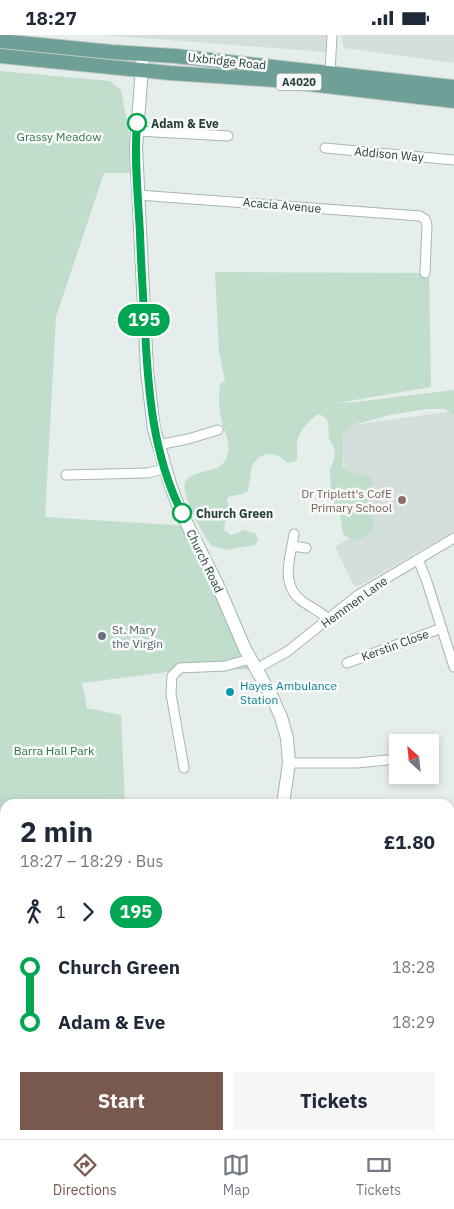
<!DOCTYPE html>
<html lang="en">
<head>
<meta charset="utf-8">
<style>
  :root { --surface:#fff; --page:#f6f6f7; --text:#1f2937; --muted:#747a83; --line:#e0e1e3; --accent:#79584e }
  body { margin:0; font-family:"IBM Plex Sans",sans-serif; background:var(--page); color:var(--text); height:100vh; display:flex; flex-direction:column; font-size:19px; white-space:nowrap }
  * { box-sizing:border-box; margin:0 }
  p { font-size:16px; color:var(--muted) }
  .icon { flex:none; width:28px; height:28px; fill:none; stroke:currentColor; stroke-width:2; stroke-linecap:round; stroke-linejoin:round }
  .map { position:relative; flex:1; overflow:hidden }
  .details { position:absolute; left:0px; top:764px; width:455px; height:341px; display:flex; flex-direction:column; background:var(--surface); border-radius:15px 15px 0 0; box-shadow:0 2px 8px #0003 }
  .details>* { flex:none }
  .badge { padding:0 10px; border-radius:16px; font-size:18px; line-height:32px }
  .needle { width:32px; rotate:333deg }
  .controls { position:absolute; left:389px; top:699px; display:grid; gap:10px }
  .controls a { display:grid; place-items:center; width:50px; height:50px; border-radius:0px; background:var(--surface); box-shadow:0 2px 8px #0003; font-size:25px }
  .map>.badge { position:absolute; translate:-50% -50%; box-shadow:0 0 0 2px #fff }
  .legs { display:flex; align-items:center; gap:8px; height:55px; padding:0 20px; font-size:16px }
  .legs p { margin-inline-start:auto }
  .head { display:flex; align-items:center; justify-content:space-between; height:85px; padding:0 20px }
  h1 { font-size:28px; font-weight:800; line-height:38px }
  .button { display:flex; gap:10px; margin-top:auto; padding:10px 20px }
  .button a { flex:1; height:58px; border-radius:0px; background:var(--accent); color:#fff; font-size:20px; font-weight:800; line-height:58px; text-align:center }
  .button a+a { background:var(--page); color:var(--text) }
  ul { padding:0 20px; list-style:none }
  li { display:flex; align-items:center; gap:18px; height:55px; font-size:19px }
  li i { display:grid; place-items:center; width:8px; height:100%; margin:0 6px; background:currentColor }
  li i::after { content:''; width:12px; height:12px; margin:-6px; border:4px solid; border-radius:50%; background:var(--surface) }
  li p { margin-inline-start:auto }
  li:first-child i { background:linear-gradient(#0000 50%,currentColor 0) }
  li:last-child i { background:linear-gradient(currentColor 50%,#0000 0) }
  .status { display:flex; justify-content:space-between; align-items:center; height:35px; padding:0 25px; background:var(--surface); direction:ltr }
  .status svg { height:14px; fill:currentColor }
  .tabs { display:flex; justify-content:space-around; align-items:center; height:70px; border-top:1px solid var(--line); background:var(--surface); font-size:14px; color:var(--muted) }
  .tabs a { display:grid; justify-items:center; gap:2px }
  .tabs .on { color:var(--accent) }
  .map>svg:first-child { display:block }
</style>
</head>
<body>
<div class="status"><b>18:27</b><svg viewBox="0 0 49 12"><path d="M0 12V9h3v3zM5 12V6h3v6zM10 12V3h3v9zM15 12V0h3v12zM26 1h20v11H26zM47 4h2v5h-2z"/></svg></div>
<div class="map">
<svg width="454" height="1104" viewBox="0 0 454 1104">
  <rect width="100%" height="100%" fill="#e6eeeb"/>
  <!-- built -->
  <path fill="#d4deda" d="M104,0H327L325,17Z
    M341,0H454V28L344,13Z
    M454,376V496L361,550L354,551L335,512L356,499L338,392Z"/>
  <!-- green -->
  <path fill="#c1ddcb" d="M0,36L110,46L121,55L137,138H104L56,282L45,482L188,491L256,634L175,636L82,648L87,673L121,680L125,769H5V897L0,898Z
    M215,237L429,238L431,352L337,368L356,367L454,355V380L445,374H426L390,380L352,390L347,394L342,403L343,432C352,440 363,437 372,443C375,452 370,461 371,470C371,477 375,487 373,494C371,499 359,505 353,506L343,499L340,478L334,468L331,456L330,435L334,424L335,416L329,403L328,387L326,383L319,379C309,384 298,398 297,409C296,415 299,420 296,426L288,428L277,420L267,419L259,422L252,430L248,456C242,461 234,459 227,463V466L232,483L225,487L224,495L231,500L245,495L256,499L258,505L255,510L226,515L212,511C204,502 178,456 186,446C197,432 222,440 227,421C231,408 225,399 222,387C219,375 218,361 220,349L225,346L219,317Z
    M5,906L6,1100L3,1104H0V907Z"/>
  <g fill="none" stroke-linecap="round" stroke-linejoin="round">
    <defs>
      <path id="street" d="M330,38L332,0
        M136,96L228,101
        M325,113L454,125
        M138,160L420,181L425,184L427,190L425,238
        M158,410L188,404L218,395
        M66,440L147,438L165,434
        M294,499C291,521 279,549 302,566C310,572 320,576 328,584
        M292,511L306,513
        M418,524L427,547L454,632
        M347,628L442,593
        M256,634L288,616L358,560L454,503
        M289,728H357L387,725
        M184,733L171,659L172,641L180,633L225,631L250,624
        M450,798L454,795
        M450,941H454
        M450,1033L454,1031
        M42,1100L45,1104
        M145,1100L146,1104
        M245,1100L246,1104
        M163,1104L177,1100"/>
      <path id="secondary" d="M143,19L136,112L147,336L154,394L170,449L179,473L218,551L245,614L271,660L281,682L287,703L289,728L283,769
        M0,902L5,900
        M349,1100L350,1104"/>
      <path id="primary" d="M0,6L112,17L175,21L454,52
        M0,21L170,38L275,45L454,66"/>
    </defs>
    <!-- street casing -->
    <use href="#street" stroke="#a9b6b2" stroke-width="11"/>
    <!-- secondary casing -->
    <use href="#secondary" stroke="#a2b6b0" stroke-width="14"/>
    <!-- primary casing -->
    <use href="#primary" stroke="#c2c9c8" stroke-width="16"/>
    <!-- street -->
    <use href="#street" stroke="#fff" stroke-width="9"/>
    <!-- secondary -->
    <use href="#secondary" stroke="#fff" stroke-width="12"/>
    <!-- primary -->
    <use href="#primary" stroke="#6ea097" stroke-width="14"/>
  </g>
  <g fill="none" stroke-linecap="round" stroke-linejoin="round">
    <defs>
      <path id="line-1" d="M137,88C134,124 138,162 140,198C141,230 143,261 145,293C148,356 153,421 182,478"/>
    </defs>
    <!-- line-1 casing -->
    <use href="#line-1" stroke="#fff" stroke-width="11"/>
    <!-- line-1 -->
    <use href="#line-1" stroke="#00a651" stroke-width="8"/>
  </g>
  <!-- markers -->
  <g fill="#fff" stroke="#00a651" stroke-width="2.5">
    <circle cx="137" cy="88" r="9"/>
    <circle cx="182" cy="478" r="9"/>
  </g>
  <circle fill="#8d6e63" stroke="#f7faf9" stroke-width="2" cx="402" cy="465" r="5"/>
  <circle fill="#6b7280" stroke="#f7faf9" stroke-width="2" cx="102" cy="601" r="5"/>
  <circle fill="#0f9aa8" stroke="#f7faf9" stroke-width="2" cx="230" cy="657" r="5"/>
  <g text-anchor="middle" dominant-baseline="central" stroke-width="5" stroke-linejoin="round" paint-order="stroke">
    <!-- shield labels -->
    <rect fill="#f7faf9" stroke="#657773" stroke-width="1" x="276.5" y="38.5" width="45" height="17" rx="4"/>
    <g font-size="11" font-weight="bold" fill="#263f3a">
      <text x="299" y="47">A4020</text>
    </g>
    <!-- street labels -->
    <g font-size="12" fill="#263f3a" stroke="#f7faf9">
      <text transform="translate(227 26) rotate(6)">Uxbridge Road</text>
      <text transform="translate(389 119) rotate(5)">Addison Way</text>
      <text transform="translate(282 170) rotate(5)">Acacia Avenue</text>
      <text transform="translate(205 526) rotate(64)">Church Road</text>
      <text transform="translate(354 567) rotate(-36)">Hemmen Lane</text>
      <text transform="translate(395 610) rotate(-20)">Kerstin Close</text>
    </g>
    <!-- stop labels -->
    <g font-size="12" font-weight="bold" fill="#263f3a" stroke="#f7faf9" text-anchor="start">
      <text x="151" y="88">Adam &amp; Eve</text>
      <text x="196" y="478">Church Green</text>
    </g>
    <!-- park labels -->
    <g font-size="12" fill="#337450" stroke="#f7faf9">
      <text x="59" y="101">Grassy Meadow</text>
      <text x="54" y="715">Barra Hall Park</text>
    </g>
    <!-- education labels -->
    <g font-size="12" fill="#785e54" stroke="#f7faf9" text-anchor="end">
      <text x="392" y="458">Dr Triplett's CofE<tspan x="392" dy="14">Primary School</tspan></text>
    </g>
    <!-- worship labels -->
    <g font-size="12" fill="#5b616d" stroke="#f7faf9" text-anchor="start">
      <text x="112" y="594">St. Mary<tspan x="112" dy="14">the Virgin</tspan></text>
    </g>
    <!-- culture labels -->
    <g font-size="12" fill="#0d838f" stroke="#f7faf9" text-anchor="start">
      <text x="240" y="650">Hayes Ambulance<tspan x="240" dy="14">Station</tspan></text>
    </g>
  </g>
</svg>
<div class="controls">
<a><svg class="needle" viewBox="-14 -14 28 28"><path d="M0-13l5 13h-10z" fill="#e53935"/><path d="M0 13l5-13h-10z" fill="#747a83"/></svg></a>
</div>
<b class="badge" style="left:144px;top:285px;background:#00a651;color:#fff">195</b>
<section class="details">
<div class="head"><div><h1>2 min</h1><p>18:27 – 18:29 · Bus</p></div><b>£1.80</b></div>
<div class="legs"><svg class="icon" aria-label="walk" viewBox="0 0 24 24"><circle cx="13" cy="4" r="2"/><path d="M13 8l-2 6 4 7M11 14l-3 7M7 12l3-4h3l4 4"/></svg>1<svg class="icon" aria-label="forward" viewBox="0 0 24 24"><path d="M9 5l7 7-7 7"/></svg><b class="badge" style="background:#00a651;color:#fff">195</b></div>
<ul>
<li><i style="color:#00a651"></i><b>Church Green</b><p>18:28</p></li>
<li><i style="color:#00a651"></i><b>Adam &amp; Eve</b><p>18:29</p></li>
</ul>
<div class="button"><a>Start</a><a>Tickets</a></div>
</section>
</div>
<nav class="tabs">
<a class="on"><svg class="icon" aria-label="directions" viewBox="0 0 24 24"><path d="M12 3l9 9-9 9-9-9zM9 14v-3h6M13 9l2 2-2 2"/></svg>Directions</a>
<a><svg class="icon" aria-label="map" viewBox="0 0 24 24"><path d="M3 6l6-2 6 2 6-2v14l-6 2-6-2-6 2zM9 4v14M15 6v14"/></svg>Map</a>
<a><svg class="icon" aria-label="tickets" viewBox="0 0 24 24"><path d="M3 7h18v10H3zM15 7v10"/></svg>Tickets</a>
</nav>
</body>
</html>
